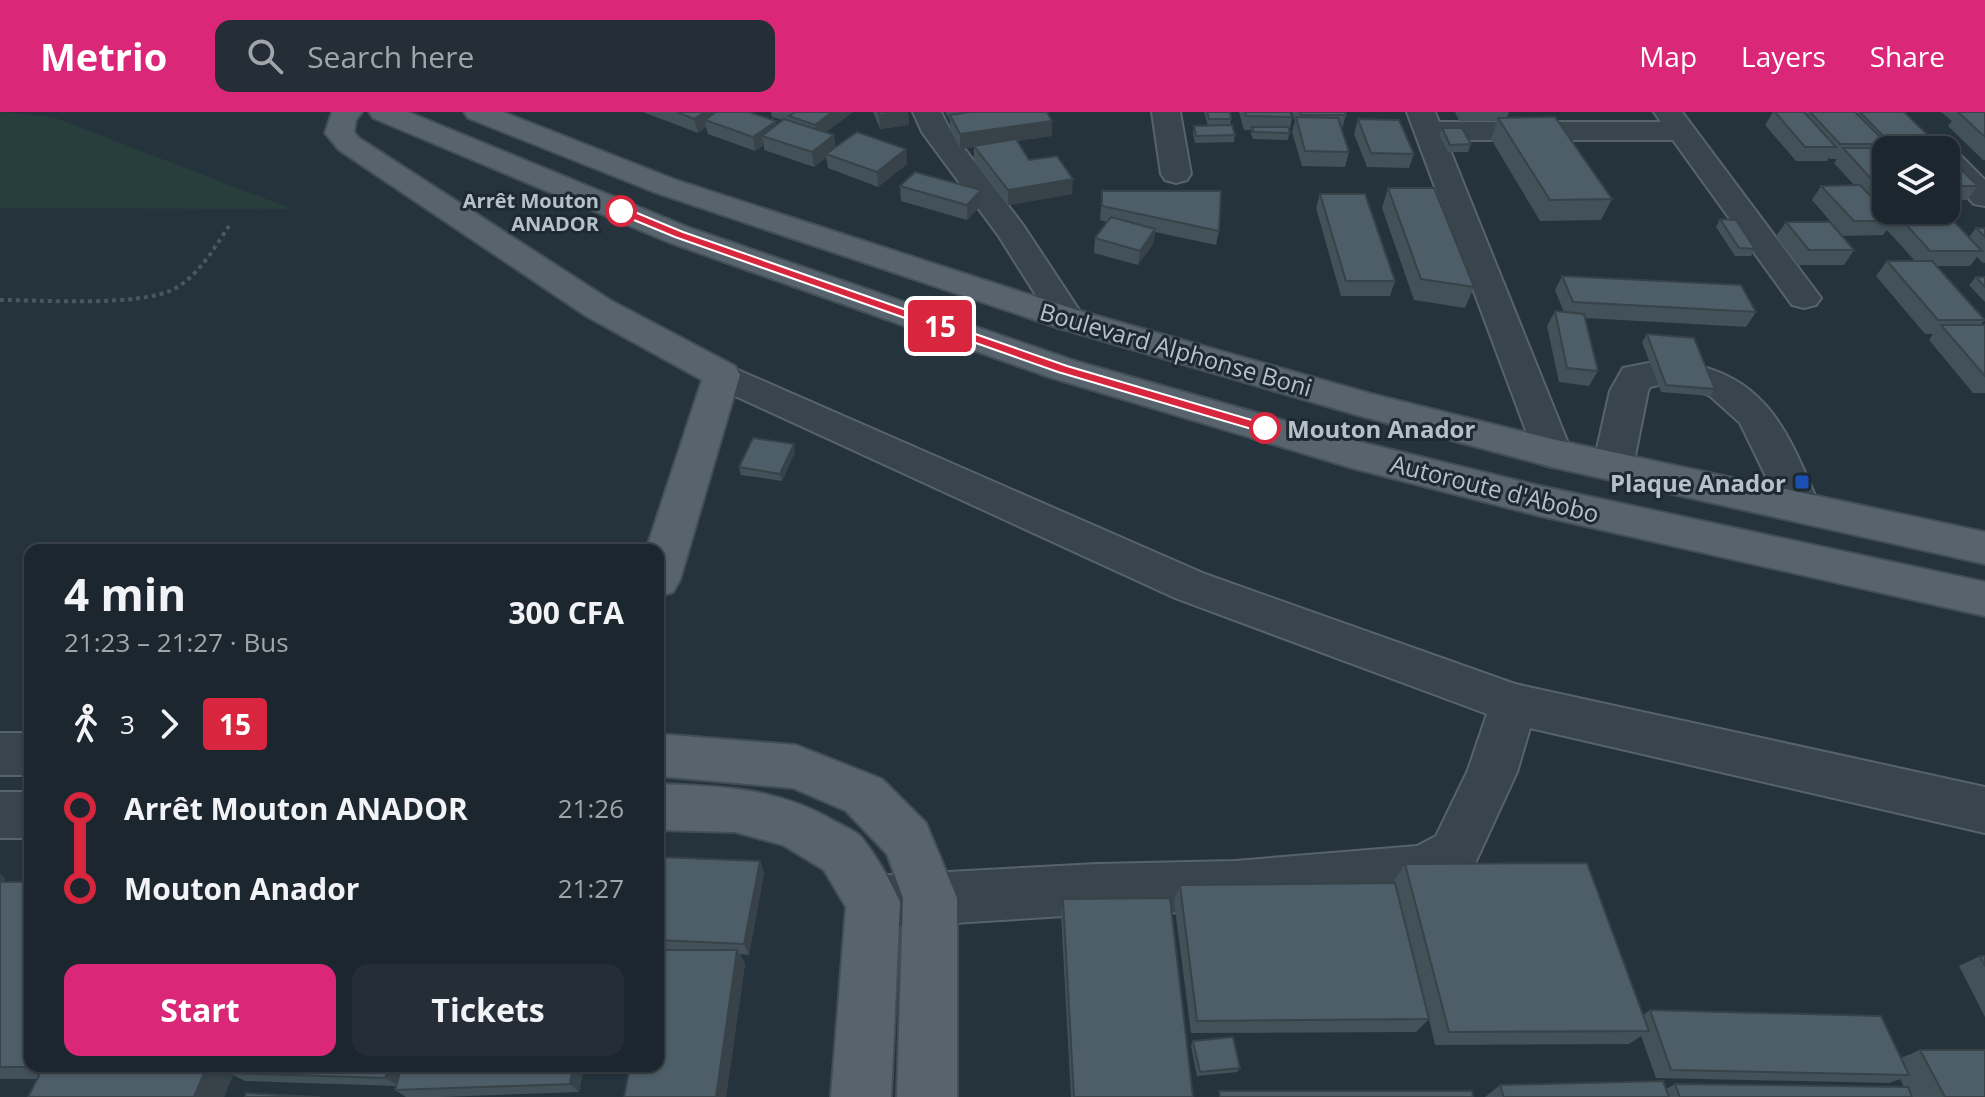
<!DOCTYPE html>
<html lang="en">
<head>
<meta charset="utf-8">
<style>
  :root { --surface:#1c262e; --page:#252e36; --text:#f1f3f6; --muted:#a0a5aa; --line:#3a434a; --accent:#db2777 }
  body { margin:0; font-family:"Open Sans",sans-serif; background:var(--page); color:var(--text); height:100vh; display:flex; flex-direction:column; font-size:30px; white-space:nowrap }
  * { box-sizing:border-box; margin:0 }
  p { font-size:26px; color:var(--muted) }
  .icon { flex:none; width:44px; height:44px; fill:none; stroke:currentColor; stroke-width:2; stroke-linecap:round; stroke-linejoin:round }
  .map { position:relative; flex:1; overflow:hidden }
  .side { position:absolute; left:24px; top:432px; width:640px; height:528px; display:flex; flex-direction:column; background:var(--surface); border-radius:16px; box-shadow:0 2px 6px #0004,0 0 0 2px var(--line) }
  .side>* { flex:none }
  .badge { padding:0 16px; border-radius:6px; font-size:28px; line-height:52px }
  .buttons { position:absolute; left:1872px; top:24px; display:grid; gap:16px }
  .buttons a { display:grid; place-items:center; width:88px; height:88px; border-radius:16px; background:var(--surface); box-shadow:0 2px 6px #0004,0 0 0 2px var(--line); font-size:40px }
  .map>.badge { position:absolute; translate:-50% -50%; box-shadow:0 0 0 4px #fff }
  .legs { display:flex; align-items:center; gap:12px; height:88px; padding:0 40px; font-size:26px }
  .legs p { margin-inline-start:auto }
  .overview { display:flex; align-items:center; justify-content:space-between; height:136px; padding:0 40px }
  h1 { font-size:44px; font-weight:700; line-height:60px }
  .button { display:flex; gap:16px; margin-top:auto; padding:16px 40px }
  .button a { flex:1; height:92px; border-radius:16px; background:var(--accent); color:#fff; font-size:32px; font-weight:700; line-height:92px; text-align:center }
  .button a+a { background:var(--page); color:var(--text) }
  ul { padding:0 40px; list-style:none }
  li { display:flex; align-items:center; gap:28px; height:80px; font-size:30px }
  li i { display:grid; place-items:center; width:12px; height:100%; margin:0 10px; background:currentColor }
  li i::after { content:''; width:20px; height:20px; margin:-10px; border:6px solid; border-radius:50%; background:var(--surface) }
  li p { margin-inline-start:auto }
  li:first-child i { background:linear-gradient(#0000 50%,currentColor 0) }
  li:last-child i { background:linear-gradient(currentColor 50%,#0000 0) }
  header { display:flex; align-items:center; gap:48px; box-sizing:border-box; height:112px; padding:0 40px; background:var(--accent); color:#fff }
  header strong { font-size:38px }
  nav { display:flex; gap:44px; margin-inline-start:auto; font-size:28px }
  .search { width:560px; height:72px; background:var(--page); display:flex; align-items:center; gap:20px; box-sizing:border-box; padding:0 28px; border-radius:16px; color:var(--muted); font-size:30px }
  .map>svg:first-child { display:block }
</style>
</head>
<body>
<header>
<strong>Metrio</strong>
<div class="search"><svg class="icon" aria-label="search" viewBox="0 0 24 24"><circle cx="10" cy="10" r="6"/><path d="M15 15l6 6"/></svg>Search here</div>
<nav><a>Map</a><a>Layers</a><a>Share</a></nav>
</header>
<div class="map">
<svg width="1985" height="985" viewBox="0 0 1985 985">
  <rect width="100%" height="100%" fill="#25333d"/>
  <!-- green -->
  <path fill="#273e3c" d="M0,0L53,5L292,97L0,96Z"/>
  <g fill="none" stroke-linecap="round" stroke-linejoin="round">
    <defs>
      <path id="minor" d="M913,0H941L950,18L1023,113L1085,207L1080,215L1068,218L1056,215L998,123L922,20Z
        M1152,0H1180L1191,62L1187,68L1176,71L1165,68L1161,62Z
        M1407,0H1435L1439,10H1661L1654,0H1682L1821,186L1816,193L1804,196L1792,193L1673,28H1446L1572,341L1566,351L1552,355L1538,351Z
        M1946,37L1957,40L1985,68V94L1974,92L1946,63V38H1942Z
        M1654,250L1667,253L1672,262L1667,271L1650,275L1648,279L1633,354L1627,364L1613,368L1599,364L1593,354L1610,279L1623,256Z
        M722,251L1205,462L1515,572L1985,675V721L1530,616L1517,660L1472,758L1425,783L1235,799L1097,802L873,816L854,808L846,790L854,772L873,764L1097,752L1235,749L1417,734L1436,724L1468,658L1487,602L1175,486L709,272L704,263L709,254Z
        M1703,255C1774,274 1793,334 1820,395L1814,406L1800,410L1786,406L1740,311L1710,284L1690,276L1685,267L1690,258Z
        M0,621H30V663H0Z
        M0,680H30V726H0Z"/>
      <path id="major" d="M332,0H362L356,8L354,20L359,26L610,188L735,254L740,263L680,468L673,480L658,485V438H646L702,268L586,204L339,38L325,21Z
        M369,0H408L690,116L1075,249L1352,328L1536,373L1985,470V504L1536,403L1352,356L1049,265L668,130L373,6Z
        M464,0H503L676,68L1080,199L1372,282L1552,327L1985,420V452L1552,355L1357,303L1056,215L654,80L468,6Z
        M658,622L796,633L882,667L926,711L957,786V985H897L903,786L887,742L846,699L793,676L658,664Z
        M658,672C723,674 779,676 836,710C845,715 856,719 862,726C877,745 890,768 900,790L891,985H831L846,795L824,758L783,733L735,720L658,718Z"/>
    </defs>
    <!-- minor casing -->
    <use href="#minor" stroke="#57636b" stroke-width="4"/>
    <!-- major casing -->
    <use href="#major" stroke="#424e56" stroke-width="4"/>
    <!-- path -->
    <path stroke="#455a59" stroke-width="4" stroke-dasharray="4 4" stroke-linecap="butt" d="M0,188C41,188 140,195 174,177C199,164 216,133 231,111"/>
    <!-- minor -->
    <use href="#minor" fill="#39454d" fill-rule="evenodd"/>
    <!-- major -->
    <use href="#major" fill="#57646d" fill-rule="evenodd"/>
  </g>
  <!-- wall -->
  <path fill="#435159" d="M643,0H749L776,9V13L783,8L772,5L771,0H853L826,20L834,23L835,35L906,37L907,52L878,75L828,56L826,45L814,55L764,38V33L755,39L708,22L706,15L698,21Z
    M873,0H908L909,13L880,17Z
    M945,0H1047L1052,24L1016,29L1029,48L1072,82L1008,93L974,49V35L960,37L950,17V8Z
    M1204,0H1230L1231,7L1230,13L1235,23L1234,30L1195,31L1193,21L1194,14H1208Z
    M1239,0H1290L1292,5L1288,28L1253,27L1251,22L1252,18H1244Z
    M1292,0H1345L1346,3L1342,17L1349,40L1345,55L1302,54L1292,20L1295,9Z
    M1455,0H1509L1507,6L1612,87L1601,108L1540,109L1491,27L1497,9H1459Z
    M1773,0H1904L1938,33L1935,37L1941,38H1886V97H1883L1885,99L1886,98H1943L1969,125L1976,116H1985V151H1983L1977,145L1970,154H1936L1985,208L1980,213H1985V281H1973L1929,228L1933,222H1925L1876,164L1887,149H1915L1887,118L1883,123L1843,124L1812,88L1821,74L1854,73L1834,51L1837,47H1830L1829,45L1827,49H1796L1765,13Z
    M1941,0H1985V48H1983L1948,14L1952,9Z
    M1358,7L1414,42L1409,56L1367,55L1354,22Z
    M1442,16L1471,32L1468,40H1448L1439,23Z
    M1946,43L1978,74L1967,88H1946Z
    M900,74L981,78V93L967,108L901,89Z
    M1388,76L1474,175L1465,196L1414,188L1382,96Z
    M1102,79L1219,119L1216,133L1155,120L1153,132L1138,153L1094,141L1095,126L1107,110L1100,108Z
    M1320,82L1395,169L1390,184H1341L1316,96Z
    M1720,107L1755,137L1751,144H1735L1716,115Z
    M1786,110L1854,138L1844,153H1798L1776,124Z
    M1562,164L1756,200L1746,215L1585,206L1598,259L1589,274L1559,270L1547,214L1555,199L1564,200L1555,178Z
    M1976,165H1985V190L1969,173Z
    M1647,222L1715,277L1710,284L1661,280L1642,230Z
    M795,340L782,369L741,363L739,355Z
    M658,745L760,749L764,761L749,843L740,842L745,852L726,985H624L658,954Z
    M1405,752L1643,903L1650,898L1901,946L1920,938L1985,985H1485L1500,973L1666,977L1675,972L1904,975L1900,967L1889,971L1656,966L1641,924L1629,932L1435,933L1429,907L1416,920L1191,921L1174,789L1180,773L1395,771L1394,768Z
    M0,762L5,766L3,770L30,954H584L579,980L442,985H406L395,978L396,974L245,969L233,963L224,985L37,967H0Z
    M1063,787L1193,985H1071L1061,802Z
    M1980,844H1985V905L1959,854Z
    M1193,929L1240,956L1237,960L1197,964L1191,934Z"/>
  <!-- shaded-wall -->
  <path fill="#374249" d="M705,0H731L705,8L706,15L698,21L694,7Z
    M832,0H853L817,27L815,13Z
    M900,0H908L909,13L880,17L879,3Z
    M776,9L778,23L762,24L764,33L755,39L753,25Z
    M1052,9V24L960,37V22Z
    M834,23L836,37L826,42V45L814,55L812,40Z
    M906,37L907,52L878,75L877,60Z
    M1073,67L1072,82L1008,93V78Z
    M981,78V93L967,108V93Z
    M1155,117L1153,132L1138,153L1140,139Z
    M794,332L795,340L782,369L780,362Z
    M760,749L764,761L749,843L744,832Z
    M0,762L5,766L0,775Z
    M737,838L745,852L726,985H716Z
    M35,954H71L64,967L34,955Z
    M207,954H237L229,961L233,963L224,985H194Z
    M390,954H406L399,974L385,966Z
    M573,954H584L579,980L570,972Z"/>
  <!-- building -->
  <path fill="#4e5e68" stroke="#374249" stroke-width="2" d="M677,0H705L694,7Z
    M716,0H749L776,9L753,25L705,8Z
    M795,0H832L815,13L789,4Z
    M878,0H900L879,3Z
    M969,0H1047L1052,9L960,22L950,3Z
    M1207,0H1230L1231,7H1209Z
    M1245,0H1290L1292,5L1246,4Z
    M1300,0H1345L1346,3H1301Z
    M1775,0H1804L1836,35H1805Z
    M1810,0H1855L1887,32H1840Z
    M1860,0H1904L1938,33H1892Z
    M1958,0H1985V25Z
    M1296,5L1338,6L1349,40L1305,39Z
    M1555,5L1612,87L1550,88L1498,6Z
    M784,7L834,23L812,40L762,24Z
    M1358,7L1399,8L1414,42L1371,41Z
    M1232,13L1235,23L1196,24L1194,14Z
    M1252,15H1288L1290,21L1254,20Z
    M1442,16H1462L1471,32L1450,33Z
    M857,20L906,37L877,60L826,42Z
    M1016,27L1029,48L1057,44L1073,67L1008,78L974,34Z
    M1843,36H1882L1886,41V83Z
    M1893,37H1940L1941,38H1894Z
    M1946,43L1978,74H1946Z
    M915,60L981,78L967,93L900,74Z
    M1860,73L1894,109H1854L1821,74Z
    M1388,76H1434L1474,175L1421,167Z
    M1102,79H1221L1219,119L1102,94Z
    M1320,82H1365L1395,169H1346Z
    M1893,98H1943L1982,139H1930Z
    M1111,105L1155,117L1140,139L1095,126Z
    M1720,107L1736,108L1755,137L1739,136Z
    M1786,110H1830L1854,138H1809Z
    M1976,116H1985V125Z
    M1887,149H1932L1985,208H1938Z
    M1562,164L1741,173L1756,200L1573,190Z
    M1976,165H1985V175Z
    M1555,199L1584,202L1598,259L1567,256Z
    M1941,213H1985V264Z
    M1647,222L1694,226L1715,277L1666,273Z
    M753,326L794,332L780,362L739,355Z
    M658,745L760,749L744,832L658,828Z
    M1587,751L1649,919L1449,920L1405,752Z
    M0,770H30V954H35L34,955H0Z
    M1395,771L1429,907L1197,909L1180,773Z
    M1170,786L1193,985H1074L1063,787Z
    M658,838H737L716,985H624L630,954H658Z
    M1980,844H1985V854Z
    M1650,898L1881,904L1909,963L1671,958Z
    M1233,925L1240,956L1200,960L1193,929Z
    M1920,938H1985V985H1945Z
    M44,954H207L194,985H28Z
    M231,954H390L385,966L229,961Z
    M402,954H573L570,972L395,978Z
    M1663,969L1669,985H1504L1500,973Z
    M1675,972L1908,975L1912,985H1680Z
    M1219,979H1472L1473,985H1220Z
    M246,981L320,985H245Z"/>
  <!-- line-1 -->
  <path fill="#d7263d" stroke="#fff" stroke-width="2" d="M617,96H625L683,120L1067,254L1269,313L1271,316L1265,321L1058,260L675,125L617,101Z"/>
  <!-- markers -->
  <g fill="#fff" stroke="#d7263d" stroke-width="4">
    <circle cx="621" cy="99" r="14"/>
    <circle cx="1265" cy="316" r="14"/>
  </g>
  <rect fill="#1a4fb4" stroke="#1e2a32" stroke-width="3" x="1794" y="362" width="16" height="16" rx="4"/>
  <g text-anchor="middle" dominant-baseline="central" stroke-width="6" stroke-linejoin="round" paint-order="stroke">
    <!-- far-stop labels -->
    <g font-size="20" font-weight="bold" fill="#b5c0c8" stroke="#1e2a32" text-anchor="end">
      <text x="599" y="88">Arrêt Mouton<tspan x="599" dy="23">ANADOR</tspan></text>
    </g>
    <!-- street labels -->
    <g font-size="24" fill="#b5c0c8" stroke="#1e2a32">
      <text transform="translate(1176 237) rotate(16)">Boulevard Alphonse Boni</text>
      <text transform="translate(1495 376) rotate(14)">Autoroute d'Abobo</text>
    </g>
    <!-- stop labels -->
    <g font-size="24" font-weight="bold" fill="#b5c0c8" stroke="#1e2a32" text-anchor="start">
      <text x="1287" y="316">Mouton Anador</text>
    </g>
    <!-- poi labels -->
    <g font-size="24" font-weight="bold" fill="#b5c0c8" stroke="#1e2a32" text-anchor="end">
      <text x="1786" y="370">Plaque Anador</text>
    </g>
  </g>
</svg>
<div class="buttons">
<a><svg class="icon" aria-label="layers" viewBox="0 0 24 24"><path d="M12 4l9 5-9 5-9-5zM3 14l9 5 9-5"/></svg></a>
</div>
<b class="badge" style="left:940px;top:214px;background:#d7263d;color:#fff">15</b>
<section class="side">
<div class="overview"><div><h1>4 min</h1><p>21:23 – 21:27 · Bus</p></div><b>300 CFA</b></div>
<div class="legs"><svg class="icon" aria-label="walk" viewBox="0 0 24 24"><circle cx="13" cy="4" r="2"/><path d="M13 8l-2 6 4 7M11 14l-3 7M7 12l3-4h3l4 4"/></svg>3<svg class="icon" aria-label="forward" viewBox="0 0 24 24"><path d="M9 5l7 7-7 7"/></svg><b class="badge" style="background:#d7263d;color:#fff">15</b></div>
<ul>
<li><i style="color:#d7263d"></i><b>Arrêt Mouton ANADOR</b><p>21:26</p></li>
<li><i style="color:#d7263d"></i><b>Mouton Anador</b><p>21:27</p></li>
</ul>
<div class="button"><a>Start</a><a>Tickets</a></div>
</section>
</div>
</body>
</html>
